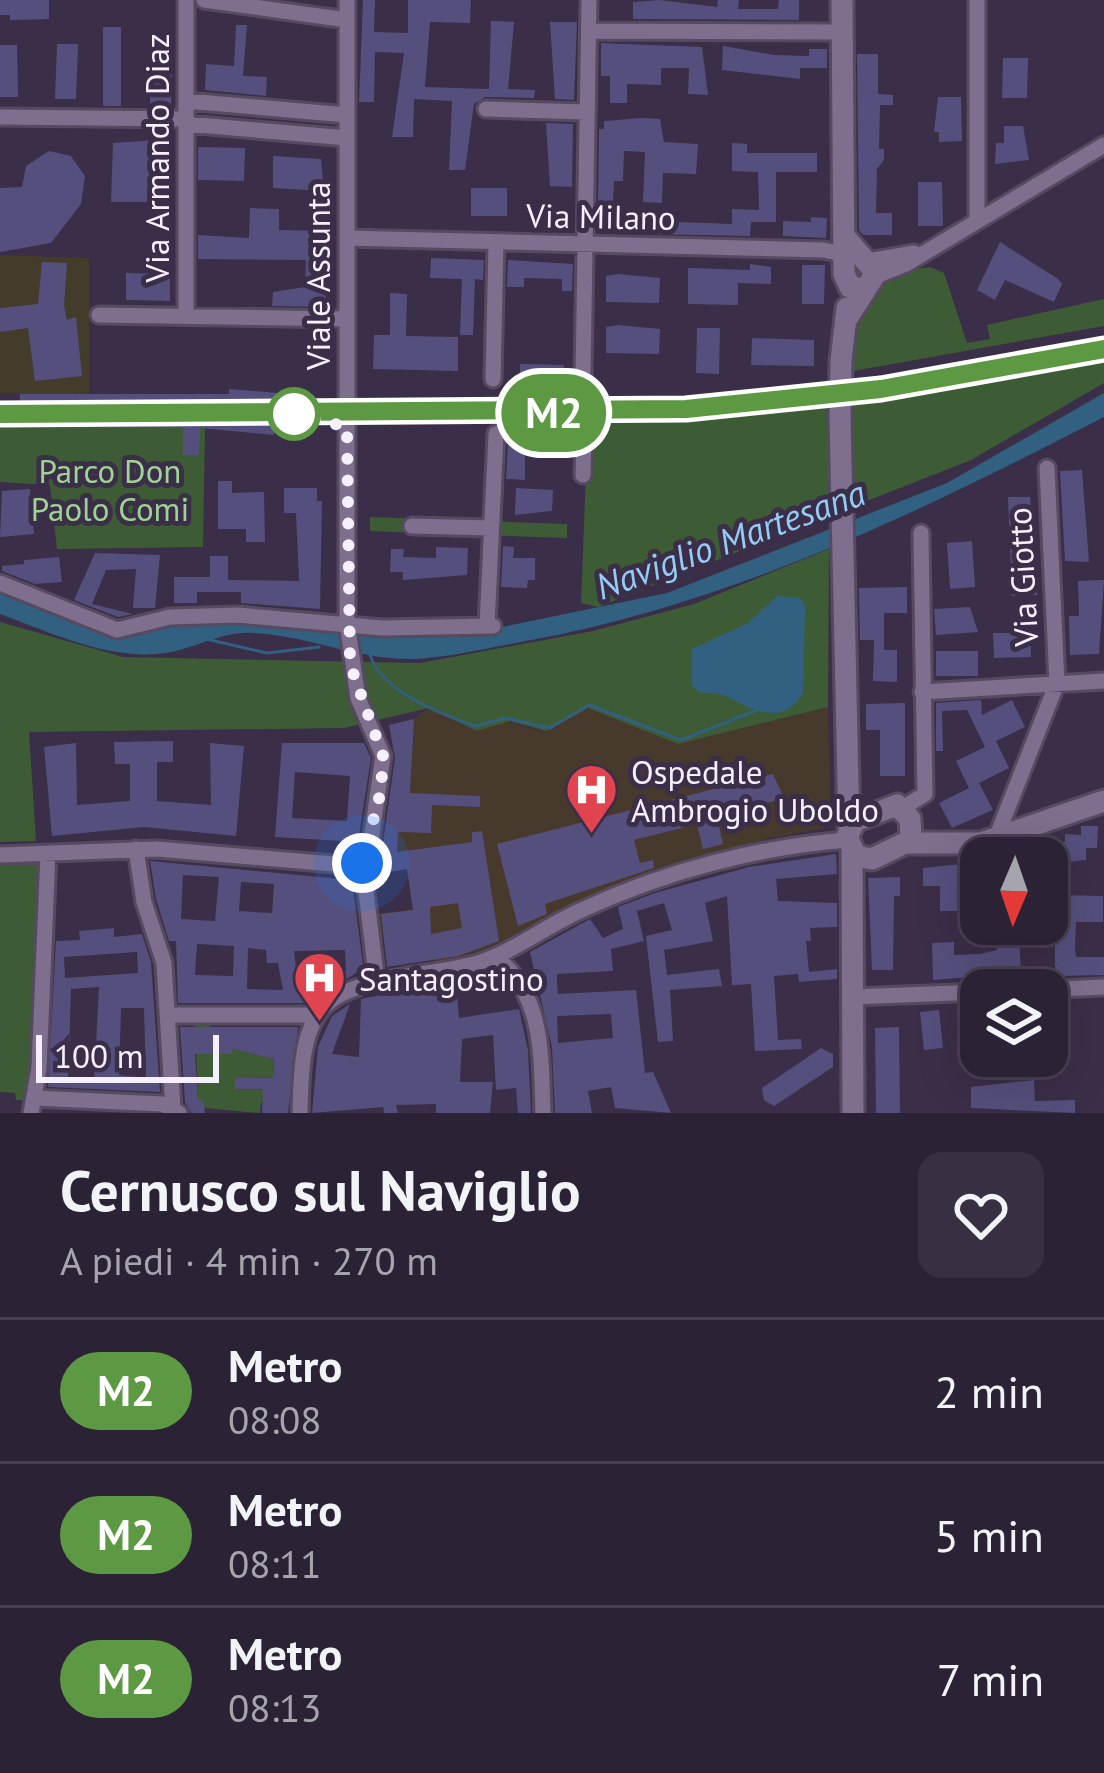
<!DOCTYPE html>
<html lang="it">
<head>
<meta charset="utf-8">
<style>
  :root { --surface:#2c2236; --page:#382f42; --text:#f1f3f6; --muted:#a6a4ad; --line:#483f51 }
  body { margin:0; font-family:"PT Sans",sans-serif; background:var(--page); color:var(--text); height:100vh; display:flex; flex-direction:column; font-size:45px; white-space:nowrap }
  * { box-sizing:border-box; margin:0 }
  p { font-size:39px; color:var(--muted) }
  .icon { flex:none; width:66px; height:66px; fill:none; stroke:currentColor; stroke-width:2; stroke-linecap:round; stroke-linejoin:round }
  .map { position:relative; height:1113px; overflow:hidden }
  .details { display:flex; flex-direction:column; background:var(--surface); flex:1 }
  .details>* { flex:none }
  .badge { padding:0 24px; border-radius:39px; font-size:42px; line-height:78px }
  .needle { width:78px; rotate:182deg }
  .tools { position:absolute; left:960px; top:837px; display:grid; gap:24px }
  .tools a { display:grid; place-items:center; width:108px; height:108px; border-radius:24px; background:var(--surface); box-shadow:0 12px 48px #0002,0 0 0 3px var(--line); font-size:60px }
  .scale { position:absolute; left:36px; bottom:30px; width:183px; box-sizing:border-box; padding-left:12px; border:6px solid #f6f0fe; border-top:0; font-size:33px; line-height:42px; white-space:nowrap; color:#f6f0fe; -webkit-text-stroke:9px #3b2e48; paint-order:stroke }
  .you { position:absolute; width:60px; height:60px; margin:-30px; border:9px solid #fff; border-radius:50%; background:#1a73e8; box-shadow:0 0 0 18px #1a73e833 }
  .map>.badge { position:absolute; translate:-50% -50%; box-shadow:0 0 0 6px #fff }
  .round { display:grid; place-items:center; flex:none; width:126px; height:126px; border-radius:24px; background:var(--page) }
  .summary { display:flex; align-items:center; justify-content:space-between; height:204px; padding:0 60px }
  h1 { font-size:57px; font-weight:700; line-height:90px }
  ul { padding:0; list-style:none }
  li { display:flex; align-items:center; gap:36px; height:144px; padding:0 60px; border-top:3px solid var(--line) }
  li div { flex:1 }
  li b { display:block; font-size:45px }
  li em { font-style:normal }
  li .badge { min-width:132px; font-weight:700; text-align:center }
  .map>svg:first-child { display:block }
</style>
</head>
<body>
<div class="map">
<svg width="1104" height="1113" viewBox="0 0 1104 1113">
  <rect width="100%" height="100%" fill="#3b2e48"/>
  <!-- education -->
  <path fill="#433c2a" d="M0,255L89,258V394H0Z"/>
  <!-- medical -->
  <path fill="#48392d" d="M828,707L831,827L766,839L644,879L500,947L435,971L430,929L380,937L377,914L413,909L407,869L373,874L371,856L397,852L400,792H410L414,719L428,708L477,731L505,721L540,731L555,728L576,711L593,708L678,744Z"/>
  <!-- green -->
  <path fill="#3d5c36" d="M930,267L944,273L967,343L990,339L987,325L1104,299V326L848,372C854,312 862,275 930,267Z
    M1104,360V383L971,460L598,607L581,603L588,421C762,421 934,394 1104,360Z
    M0,426L205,428L203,547L57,549L50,485L0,482Z
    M370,517L567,524V538L370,531Z
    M829,549L828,707L678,744L588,708L546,731L510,721L477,731L428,708L344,728L29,732L36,841L0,842V622L123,657L420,663L593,631L694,604Z
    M42,858L30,1101L16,1100L15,1093L0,1092V859Z
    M195,1022H210V1054H231L232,1049L274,1059L273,1078L235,1077V1089L296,1090L295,1095L261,1103L260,1113L205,1108L198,1099Z"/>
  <!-- water -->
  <path fill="#316080" d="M1104,393V417C920,512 735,602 531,640C492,647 453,657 414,659C357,660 309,636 254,633C221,631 197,648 166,653C109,661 52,633 0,614V590L94,627L243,620L392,638L459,636L667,593L947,483Z
    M777,596L800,598L805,606L803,693C784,727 751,710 728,697C721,693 708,693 699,692L692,685V649L748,623Z"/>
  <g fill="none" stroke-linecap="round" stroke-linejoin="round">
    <!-- stream -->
    <path stroke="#316080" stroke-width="3" d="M206,639L267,653L319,647
      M370,654C379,691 443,715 475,726L506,718L550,728L589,705L681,740L755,711"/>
  </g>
  <!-- building -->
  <path fill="#554f7d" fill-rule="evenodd" d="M0,0H49V19L10,20V15H0Z
    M363,0H375L374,32L408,33V0H471L470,23L430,22L425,87L489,89L491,21L514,22L508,89L535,90L534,98L485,97L474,104L465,170H449L452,101L414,99L413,137H392L404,53L375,52L374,102H359Z
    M659,0L717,7L718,0H739L738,9H778L779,0H799V20L633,19V2Z
    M550,22H577L574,100L555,99Z
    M236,25H247L243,76L267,77L266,96L205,90L206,64L234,66Z
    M103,27H121V106H103Z
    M601,43L702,47L708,95L688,94L689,68H661V85L627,84V103H610V76H601Z
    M57,44H78L76,99H55Z
    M0,45H17L18,97H0Z
    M723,46L774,55L809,56V49H827V68H800V79L722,70Z
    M857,54H878V94L893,95V105H880L879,149H884V160L877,169L876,213H892V235H863L859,230Z
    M1003,58H1028L1027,98H1002Z
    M150,60L172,62L171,107H150Z
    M938,97H961L962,141L939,142V132H934Z
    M641,118L660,119L664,142L698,144L696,174L663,173L662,203L643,202L645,152L624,151L623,181H614L613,204L598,203L599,129H604V121Z
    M546,123L573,124L572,187L550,186Z
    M1004,126H1023L1029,160L995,164L996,143H1004Z
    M156,140L154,202H111L113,143Z
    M732,143L747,144V153H817V172H776V222H751L750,236L650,234V221L732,224V209L759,210L758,172L732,171Z
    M198,147L245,148L244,181L198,180Z
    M49,151L71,156L85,176L81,204L51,243L0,252V188L22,187L26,166Z
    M273,156L321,159L324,191L273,188Z
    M918,182H942L943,226H918Z
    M471,188H507V216H471Z
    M250,208L279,209V230L328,231L326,307L272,306L273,292L305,287L306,260L198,259V235L249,238Z
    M811,217L827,218L826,238L783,236V221L811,222Z
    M1000,242L1058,279L1062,284L1054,302L1005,280L995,300L977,290Z
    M431,258L484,260L483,280L475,279L473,335H460L462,279L430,278Z
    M508,260L573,264L572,291H562V279L524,278V287H507Z
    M42,262L67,263L64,306L67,320L76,317L82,376L35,381L28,328L0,332V308L38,304Z
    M750,264L771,267V284L738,283V305L688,304V268L750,270Z
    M802,265H825L824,304H802Z
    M126,273L170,274V301L126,300Z
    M618,274L660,278L659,303L606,302V276Z
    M390,293L407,294L406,336L458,337V371L373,369L374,335H390Z
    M618,325L660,329L659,354L606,353V327Z
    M697,328H720L719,374L696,373Z
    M752,338L814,340V366L751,365Z
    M520,364L564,365L563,385L520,384Z
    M229,389L315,396L314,427H274V435L200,428L199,455H183V428L19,427L20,394H229Z
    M508,442H548V450L525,449V480L506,479Z
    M1082,470L1089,562L1065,561L1060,471Z
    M218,481H232V493L264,492L265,542H246V529H218Z
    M284,488H317V501H322L320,609L241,603V592H197V603H174V577H210V556H228V580L299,581L296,513H284Z
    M516,488L553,490L552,511L515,515Z
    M30,489L34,534L0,537L2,491Z
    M1008,497H1030L1037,595L1012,596Z
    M972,541L975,587L950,589L947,543Z
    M503,546L514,547L513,558H535V580H528L527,588L501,587Z
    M436,547L468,548L467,575L403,580V572H390L391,549H404L403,557L436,558Z
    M95,553L160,555L155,608H133L136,569L106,570L92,604L133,614L118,617L74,600Z
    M59,557L62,582L35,584L2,571V566L24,564V560Z
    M1104,580L1099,654L1070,655L1069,616H1079L1078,581Z
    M907,587V613H884V650H897V682L873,681L874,640H860L859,588Z
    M970,607L978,632L936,635L934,609Z
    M1016,614H1030L1031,657L994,658L993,633H1016Z
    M936,651H978V676H936Z
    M981,700L982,715L1012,700L1025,727L996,741L1009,768L979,783L993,810L952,828L939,803L969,788L956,761L985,747L967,710L942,711L943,751H936V703Z
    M905,703V776H880V730H866V704Z
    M414,719L410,793L480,796V807L432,805L431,833L398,832L397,852L472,842V832L482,831L499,941L458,956L387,967L381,914L413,910L407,869L376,874L372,866L382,850L395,758L389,725ZM458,903L462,928L431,934L430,907Z
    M173,741V762H157V801L211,805L210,743L244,746L236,836L144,827L52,836L44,747L76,743L77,805L130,801V764H115L114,742Z
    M282,743H364L371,758L358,842L275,837ZM295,772L350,776L347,821L292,818Z
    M773,774L784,798L717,818L723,844L703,849L697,824L634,840L640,863L653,860L654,868L545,904L547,914L518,926L497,844Z
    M1081,826H1098L1097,848H1086V860L1047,864L1042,841L1065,842V834L1081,835Z
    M836,854L837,874L776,879L778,901L837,903V927L810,928L811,941H806L809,972L837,969V979L799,982L798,974L774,976L778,1040L801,1039L802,1049L755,1051L751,984L732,985L727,896L705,903L713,941L664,950L667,975L719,969L722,986L670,990L673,1041L658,1042L646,936L672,930L664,903L637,911L644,941L611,949L613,971L557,974V984L558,994L636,990L645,1073L653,1072L671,1113L615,1108L611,1087L588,1091L592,1113H555L552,1047L530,952L590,919L603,938L623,929L618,907L655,893L749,867ZM611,1014L613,1038L558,1043L557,1016Z
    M150,861L352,880L364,973L360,970L312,1003H178L176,941H169L156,899ZM183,875L219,877L215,921L181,919ZM241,882L274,884L272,913L239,911ZM197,944L234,946L233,976L195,975ZM248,948L266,950L267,963H278L283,990L247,989ZM345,950L346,971L298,984L294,951Z
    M971,863H981V885L959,889V911H940V886H923V868Z
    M900,877V896H894L893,970H872L868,878Z
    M1055,895L1103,896V922H1076L1075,949L1076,957H1104V975L1055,976Z
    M114,928V937L142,934L151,962L160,1092L48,1087L56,941L80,940L79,931ZM137,952L138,973L65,978L64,957ZM99,987L94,1082L68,1080L71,989ZM121,1008H144L146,1078L119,1075Z
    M1019,936L1021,973L933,980L932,943L954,942V955L980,954L997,950V937Z
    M449,981L456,982L459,1018L519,1009L528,1050L531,1113H518L516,1088L496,1090L493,1035L462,1039L460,1082H493L490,1113H436V1104L396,1105L398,1113H384L383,1107L312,1113L318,1047L332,1016L350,1004L332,1054L359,1057L361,999Z
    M939,1010L943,1048L924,1050L920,1012Z
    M180,1027H298L288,1113H262L263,1089H235V1077L273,1078L274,1059L232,1049V1054H195L198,1099L204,1102L205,1113H191L185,1102Z
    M899,1027L900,1113H876L875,1028Z
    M821,1048L833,1054V1067L774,1106L764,1100L762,1088Z
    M1034,1080L1035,1101L1075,1100V1113L971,1108V1087Z"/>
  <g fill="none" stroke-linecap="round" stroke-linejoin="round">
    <defs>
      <path id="street" d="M204,0L347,20
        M347,0V623L358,698L383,756L370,848L357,866
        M977,0V217
        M589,31L842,32
        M187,101L347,115
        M486,109L586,112
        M0,117L187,119
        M187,124L347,138
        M347,238L824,250L837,253L846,266
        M868,261L914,253
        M876,276L906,264L1104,145
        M99,315L347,319
        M186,316V0
        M583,376L589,0
        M493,379L496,244
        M412,526L491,528
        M0,583L117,630L170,617L238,615L382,628L493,626
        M487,626L496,434L508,429L578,431L584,440L583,475
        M922,692L1104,681
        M903,808L925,794L921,533
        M996,838L1057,683L1047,468
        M136,849L144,902L164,963L173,1109
        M0,855L157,849L357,866
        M357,866L364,876L377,982
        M496,957C544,996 541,1055 543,1113
        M1041,990L1104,987
        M851,997L981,992
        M169,1015H317
        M35,1098L162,1104L179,1113
        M31,1113L39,1068L48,853
        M300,1113C301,1081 300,1033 323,1008C352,975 435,976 478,963C517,950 547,925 584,909C666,871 758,847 847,840"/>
      <path id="secondary" d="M842,0L844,274L850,287L866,289
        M844,236L876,273L846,320
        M841,361L847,308
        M840,417L849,829
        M897,805L910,819L911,840L872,859L856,856L847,837L855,821Z
        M907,843H981L1104,801
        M852,852L853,1113"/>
    </defs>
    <!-- street casing -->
    <use href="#street" stroke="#554a60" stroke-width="21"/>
    <!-- secondary casing -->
    <use href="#secondary" stroke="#554a60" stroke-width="27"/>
    <!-- street -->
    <use href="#street" stroke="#7d6f8d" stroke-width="15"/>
    <!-- secondary -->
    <use href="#secondary" stroke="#7d6f8d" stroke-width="21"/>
    <defs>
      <path id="rail" d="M0,407H263
        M461,407C679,409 891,386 1104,342"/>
    </defs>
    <!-- rail casing -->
    <use href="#rail" stroke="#cfc7d8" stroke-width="8"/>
    <!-- rail -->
    <use href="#rail" stroke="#3b2e48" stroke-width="3" stroke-dasharray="9" stroke-linecap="butt"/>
    <defs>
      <path id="secondary-bridge" d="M840,417L841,361"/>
    </defs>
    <!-- secondary-bridge casing -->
    <use href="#secondary-bridge" stroke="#554a60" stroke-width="27" stroke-linecap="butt"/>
    <!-- secondary-bridge -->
    <use href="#secondary-bridge" stroke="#7d6f8d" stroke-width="21"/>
  </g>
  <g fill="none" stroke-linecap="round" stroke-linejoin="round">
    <defs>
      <path id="line" d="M0,414L686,409L881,389L1104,349"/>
    </defs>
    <!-- line casing -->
    <use href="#line" stroke="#fff" stroke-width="27"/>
    <!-- line -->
    <use href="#line" stroke="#5d9842" stroke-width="18"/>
    <!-- walk -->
    <path stroke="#f6f0fe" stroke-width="12" stroke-dasharray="0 21.6" d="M294,414L347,427L350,664L383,756L381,791L362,863"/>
  </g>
  <!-- icons -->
  <defs>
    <symbol id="hospital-pin" viewBox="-11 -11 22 30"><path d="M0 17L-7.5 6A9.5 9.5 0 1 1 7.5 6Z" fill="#e0444e" stroke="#3b2e48"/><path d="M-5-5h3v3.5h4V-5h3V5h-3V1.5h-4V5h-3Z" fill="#fff"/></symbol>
  </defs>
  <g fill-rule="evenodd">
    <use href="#hospital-pin" x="562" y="760" width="59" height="81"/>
    <use href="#hospital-pin" x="290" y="948" width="59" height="81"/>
  </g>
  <!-- markers -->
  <circle fill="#fff" stroke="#5d9842" stroke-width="6" cx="294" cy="414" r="24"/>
  <g text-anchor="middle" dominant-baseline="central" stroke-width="10" stroke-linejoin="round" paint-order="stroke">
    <!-- street labels -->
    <g font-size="33" fill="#f6f0fe" stroke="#3b2e48">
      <text transform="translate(156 158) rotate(-90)">Via Armando Diaz</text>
      <text transform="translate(601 216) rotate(1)">Via Milano</text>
      <text transform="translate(317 276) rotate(-90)">Viale Assunta</text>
      <text transform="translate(1022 577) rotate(-93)">Via Giotto</text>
    </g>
    <!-- park labels -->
    <g font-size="33" fill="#9fd393" stroke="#3b2e48">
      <text x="110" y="470">Parco Don<tspan x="110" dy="38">Paolo Comi</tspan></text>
    </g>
    <!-- poi labels -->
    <g font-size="33" fill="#f6f0fe" stroke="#3b2e48" text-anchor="start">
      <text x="631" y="771">Ospedale<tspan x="631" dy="38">Ambrogio Uboldo</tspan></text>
      <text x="359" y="978">Santagostino</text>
    </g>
    <!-- water labels -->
    <g font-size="36" font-style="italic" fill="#93ccf5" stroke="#3b2e48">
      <text transform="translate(730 539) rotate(-20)">Naviglio Martesana</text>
    </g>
  </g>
</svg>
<div class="tools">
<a><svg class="needle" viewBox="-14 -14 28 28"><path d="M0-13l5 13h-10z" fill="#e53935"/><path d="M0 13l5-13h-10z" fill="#a6a4ad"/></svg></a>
<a><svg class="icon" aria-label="layers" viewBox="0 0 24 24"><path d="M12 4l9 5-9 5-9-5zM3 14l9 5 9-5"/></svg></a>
</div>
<div class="scale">100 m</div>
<div class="you" style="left:362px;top:863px"></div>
<b class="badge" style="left:554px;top:413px;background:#5d9842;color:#fff">M2</b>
</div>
<section class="details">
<div class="summary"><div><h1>Cernusco sul Naviglio</h1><p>A piedi · 4 min · 270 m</p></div><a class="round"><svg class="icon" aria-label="heart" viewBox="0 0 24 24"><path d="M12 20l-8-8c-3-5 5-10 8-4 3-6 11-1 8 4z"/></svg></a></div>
<ul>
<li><span class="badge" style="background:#5d9842;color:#fff">M2</span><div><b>Metro</b><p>08:08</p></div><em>2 min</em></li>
<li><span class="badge" style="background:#5d9842;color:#fff">M2</span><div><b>Metro</b><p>08:11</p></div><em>5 min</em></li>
<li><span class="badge" style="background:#5d9842;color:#fff">M2</span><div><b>Metro</b><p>08:13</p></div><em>7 min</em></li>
</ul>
</section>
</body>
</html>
